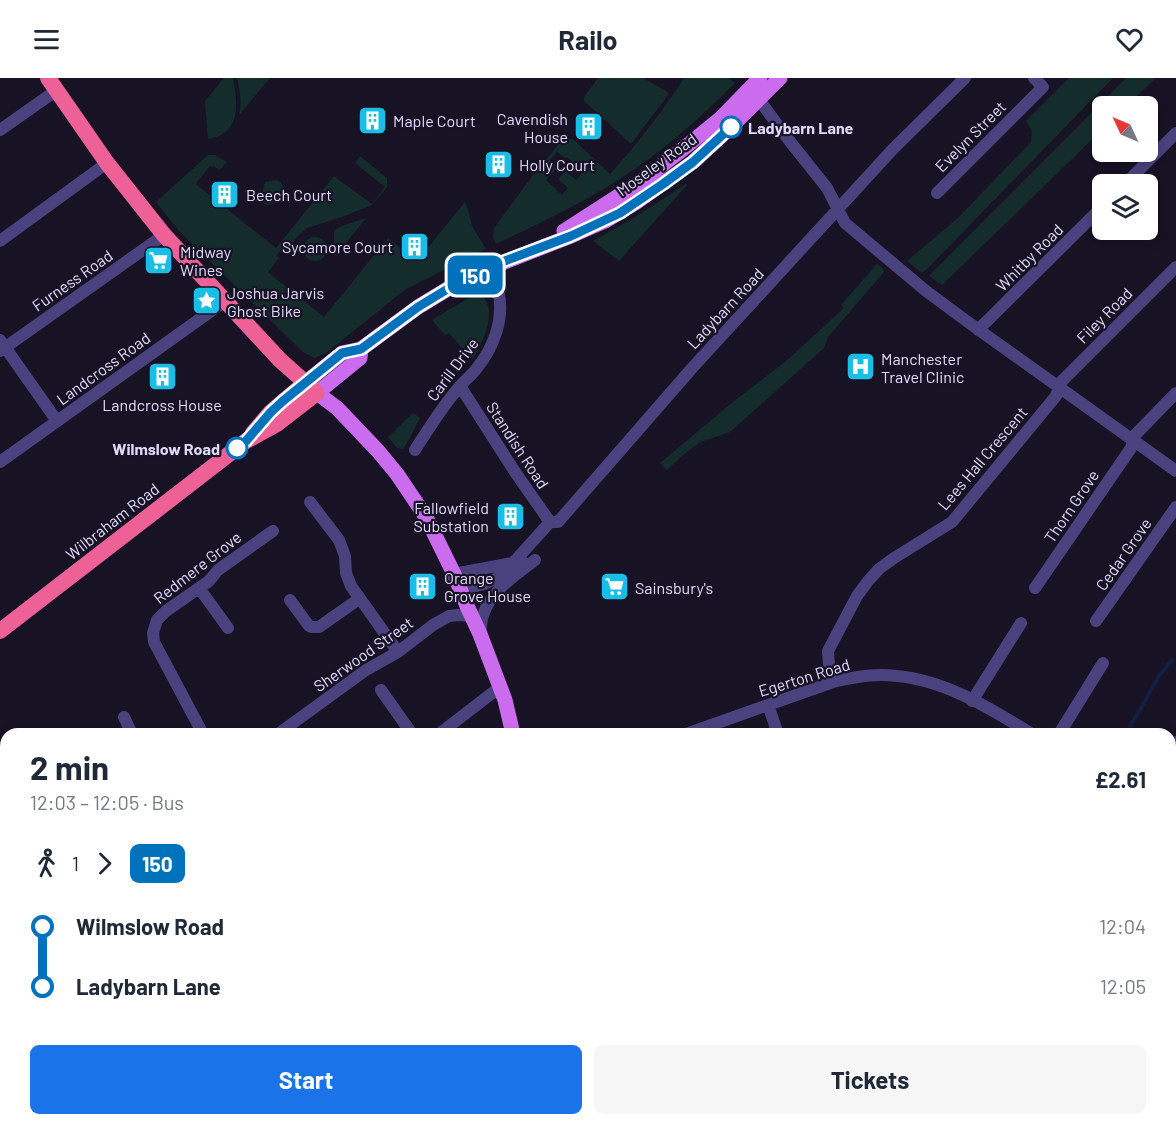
<!DOCTYPE html>
<html lang="en">
<head>
<meta charset="utf-8">
<style>
  :root { --surface:#fff; --page:#f6f6f7; --text:#1f2937; --muted:#747a83; --accent:#1a73e8 }
  body { margin:0; font-family:Barlow,sans-serif; background:var(--page); color:var(--text); height:100vh; display:flex; flex-direction:column; font-size:22px; white-space:nowrap }
  * { box-sizing:border-box; margin:0 }
  p { font-size:20px; color:var(--muted) }
  .icon { flex:none; width:33px; height:33px; fill:none; stroke:currentColor; stroke-width:2; stroke-linecap:round; stroke-linejoin:round }
  .map { position:relative; flex:1; overflow:hidden }
  .drawer { position:absolute; left:0px; top:650px; width:1176px; height:398px; display:flex; flex-direction:column; background:var(--surface); border-radius:18px 18px 0 0; box-shadow:0 3px 9px #0003 }
  .drawer>* { flex:none }
  .badge { padding:0 12px; border-radius:9px; font-size:21px; line-height:39px }
  .needle { width:39px; rotate:314deg }
  .controls { position:absolute; left:1092px; top:18px; display:grid; gap:12px }
  .controls a { display:grid; place-items:center; width:66px; height:66px; border-radius:9px; background:var(--surface); box-shadow:0 3px 9px #0003; font-size:30px }
  .map>.badge { position:absolute; translate:-50% -50%; box-shadow:0 0 0 3px #fff }
  .legs { display:flex; align-items:center; gap:9px; height:66px; padding:0 30px; font-size:20px }
  .legs p { margin-inline-start:auto }
  .head { display:flex; align-items:center; justify-content:space-between; height:102px; padding:0 30px }
  h1 { font-size:33px; font-weight:700; line-height:45px }
  .button { display:flex; gap:12px; margin-top:auto; padding:12px 30px }
  .button a { flex:1; height:69px; border-radius:9px; background:var(--accent); color:#fff; font-size:24px; font-weight:700; line-height:69px; text-align:center }
  .button a+a { background:var(--page); color:var(--text) }
  ul { padding:0 30px; list-style:none }
  li { display:flex; align-items:center; gap:21px; height:60px; font-size:22px }
  li i { display:grid; place-items:center; width:9px; height:100%; margin:0 8px; background:currentColor }
  li i::after { content:''; width:15px; height:15px; margin:-8px; border:4px solid; border-radius:50%; background:var(--surface) }
  li p { margin-inline-start:auto }
  li:first-child i { background:linear-gradient(#0000 50%,currentColor 0) }
  li:last-child i { background:linear-gradient(currentColor 50%,#0000 0) }
  header { display:flex; justify-content:space-between; align-items:center; height:78px; padding:0 30px; background:var(--surface); font-size:27px; font-weight:700 }
  .map>svg:first-child { display:block }
</style>
</head>
<body>
<header><svg class="icon" aria-label="menu" viewBox="0 0 24 24"><path d="M4 6h16M4 12h16M4 18h16"/></svg>Railo<svg class="icon" aria-label="heart" viewBox="0 0 24 24"><path d="M12 20l-8-8c-3-5 5-10 8-4 3-6 11-1 8 4z"/></svg></header>
<div class="map">
<svg width="1176" height="1046" viewBox="0 0 1176 1046">
  <rect width="100%" height="100%" fill="#171224"/>
  <!-- green -->
  <path fill="#152c2d" fill-rule="evenodd" d="M224,0H233C238,26 241,56 208,61L205,23Z
    M237,0H270L239,37C242,25 240,13 237,0Z
    M598,0H643L668,14L669,16L631,66L584,23V19Z
    M684,0H728L735,5C699,41 661,75 618,102C580,127 537,146 496,166L493,160L494,150L533,97L558,67L564,62L573,61L610,96C637,66 662,34 684,0ZM557,74L565,80L567,79L583,94L576,102L566,93L558,101L568,110L562,117L546,102L558,89L550,82Z
    M1069,0H1113L928,190L922,195L907,183L958,140L1031,64L1032,53L1026,43Z
    M1126,0H1156L1126,28H1102V52L942,207L929,198Z
    M208,77H215L227,84L220,92L215,89L210,88L196,105L197,107L276,170L334,98L372,126L385,109L355,85L360,78L387,100V109L372,127L342,139L307,150L296,160L288,172L279,174L277,177L279,180L268,194L324,239L388,160L417,183L465,124L468,132L472,148L486,171L406,211L326,275L315,280L303,274L178,152L156,124Z
    M277,102C278,103 280,103 281,105C286,112 277,126 269,127C267,127 266,126 264,126L261,122L265,104Z
    M686,106L687,107L619,183L593,163L627,144Z
    M366,140L336,178L335,179C336,172 333,158 334,154C336,148 359,143 366,140Z
    M303 171a12 12 0 1 1 24 0a12 12 0 1 1-24 0Z
    M877,186L883,190L884,194L828,259L824,270L730,354L700,364L683,377L667,392L660,385L734,323L785,284L844,230L841,227Z
    M479,216L482,217C498,234 483,264 473,281L467,276L449,255L445,257L432,242L472,218Z
    M413,335L420,340L407,365L403,371L397,370L388,359Z
    M159,1041H253L241,1046H161Z
    M1070,1041H1150L1145,1046H1078Z"/>
  <g fill="none" stroke-linecap="round" stroke-linejoin="round">
    <!-- stream -->
    <path stroke="#121f43" stroke-width="4" d="M1126,656L1159,598L1172,582
      M0,905L6,900"/>
    <!-- minor -->
    <path stroke="#4a427e" stroke-width="12" d="M755,16L788,61L827,110L845,145L926,213L972,247L1176,393
      M0,52L57,12
      M1125,106L1176,55
      M937,115L1043,9L1034,0
      M0,163L107,85
      M978,252L1102,129
      M0,262L57,343
      M0,273L164,157
      M460,308L515,394L550,444
      M415,372C429,350 443,327 461,307C466,301 472,297 477,290C494,269 505,240 498,212C496,205 491,197 488,190
      M0,384L225,223
      M310,424L339,462L345,478L346,495L351,508L398,574
      M514,484L550,444H558L693,289L893,71L965,0
      M454,496L522,483
      M199,510L228,550
      M1035,510L1131,370L1136,356L1176,315
      M461,512L484,506L515,492
      M290,522L309,548L312,549H319L359,521
      M1096,543L1176,429
      M480,556C481,550 481,543 483,537C491,513 515,497 535,482
      M833,604L829,587L828,573L857,518L868,503L879,491L894,480L952,444L1056,318L1062,303L1176,189
      M381,612L412,656
      M972,623L1021,545
      M768,627L778,656
      M124,639L132,656
      M203,656L154,564L153,555L157,542L166,533L209,503L218,492L273,453
      M278,656L366,592L398,574L433,547L449,538L458,537L471,538
      M439,656L500,609
      M686,656L833,604C854,599 875,595 897,598C945,602 991,631 1032,656
      M1059,656L1103,585
      M1170,674L1176,664
      M0,700L6,710
      M1170,741L1176,744
      M0,747L6,742
      M1170,918L1176,922
      M52,1041L54,1046
      M147,1041L149,1046
      M919,1041L923,1046
      M1165,1041L1172,1046
      M503,1046L522,1041
      M854,1046L859,1041"/>
    <!-- major -->
    <path stroke="#cb6cef" stroke-width="15" d="M564,153L640,104L683,71L721,40L760,0
      M361,271L360,280L317,315L337,330L378,373L397,396L426,439L454,496L467,528L480,556L505,622L513,656
      M305,305L342,275L361,271L418,229L464,201L502,185L571,158L605,143L638,123L693,84L731,49L780,0
      M636,1041L637,1046"/>
    <!-- highway -->
    <path stroke="#ed6196" stroke-width="16" d="M253,355L271,334L305,305
      M0,553L246,363L277,346L317,315L280,282L164,157L107,85L48,0"/>
  </g>
  <g fill="none" stroke-linecap="round" stroke-linejoin="round">
    <defs>
      <path id="line-1" d="M237,370L246,363L271,334L283,323L342,275L361,271L418,229L464,201L502,184L571,158L620,135L663,106L693,84L731,49"/>
    </defs>
    <!-- line-1 casing -->
    <use href="#line-1" stroke="#fff" stroke-width="14"/>
    <!-- line-1 -->
    <use href="#line-1" stroke="#0072bc" stroke-width="9"/>
  </g>
  <!-- icons -->
  <defs>
    <symbol id="building-square" viewBox="-11 -11 22 22"><rect x="-9" y="-9" width="18" height="18" rx="4" fill="#1abde5" stroke="#171224"/><path d="M-4-6H4V6H1V3H-1V6H-4ZM-2.5-4.3h1.7v1.8h-1.7ZM.8-4.3h1.7v1.8H.8ZM-2.5-1h1.7V.8h-1.7ZM.8-1h1.7V.8H.8Z" fill="#fff"/></symbol>
    <symbol id="supermarket-square" viewBox="-11 -11 22 22"><rect x="-9" y="-9" width="18" height="18" rx="4" fill="#1abde5" stroke="#171224"/><path d="M-6-5.5h2.5l.6 2H6L4.5 2H-2.5L-4.4-4H-6ZM-1.5 3.2a1.3 1.3 0 1 0 .1 0ZM3 3.2a1.3 1.3 0 1 0 .1 0Z" fill="#fff"/></symbol>
    <symbol id="sight-square" viewBox="-11 -11 22 22"><rect x="-9" y="-9" width="18" height="18" rx="4" fill="#1abde5" stroke="#171224"/><path d="M0-6L1.8-2.2L6-1.7L2.9 1.2L3.7 5.4L0 3.3L-3.7 5.4L-2.9 1.2L-6-1.7L-1.8-2.2Z" fill="#fff"/></symbol>
    <symbol id="hospital-square" viewBox="-11 -11 22 22"><rect x="-9" y="-9" width="18" height="18" rx="4" fill="#1abde5" stroke="#171224"/><path d="M-5-5h3v3.5h4V-5h3V5h-3V1.5h-4V5h-3Z" fill="#fff"/></symbol>
  </defs>
  <g fill-rule="evenodd">
    <use href="#building-square" x="356" y="26" width="33" height="33"/>
    <use href="#building-square" x="572" y="32" width="33" height="33"/>
    <use href="#building-square" x="482" y="70" width="33" height="33"/>
    <use href="#building-square" x="208" y="100" width="33" height="33"/>
    <use href="#building-square" x="398" y="152" width="33" height="33"/>
    <use href="#supermarket-square" x="142" y="166" width="33" height="33"/>
    <use href="#sight-square" x="190" y="206" width="33" height="33"/>
    <use href="#hospital-square" x="844" y="272" width="33" height="33"/>
    <use href="#building-square" x="146" y="282" width="33" height="33"/>
    <use href="#building-square" x="494" y="422" width="33" height="33"/>
    <use href="#building-square" x="406" y="492" width="33" height="33"/>
    <use href="#supermarket-square" x="598" y="492" width="33" height="33"/>
  </g>
  <!-- markers -->
  <g fill="#fff" stroke="#0072bc" stroke-width="3">
    <circle cx="731" cy="49" r="10"/>
    <circle cx="237" cy="370" r="10"/>
  </g>
  <g text-anchor="middle" dominant-baseline="central" stroke-width="4.5" stroke-linejoin="round" paint-order="stroke">
    <!-- poi labels -->
    <g font-size="16" fill="#e0d9fb" stroke="#171224" text-anchor="start">
      <text x="568" y="40" text-anchor="end">Cavendish<tspan x="568" dy="18">House</tspan></text>
      <text x="393" y="42">Maple Court</text>
      <text x="519" y="86">Holly Court</text>
      <text x="246" y="116">Beech Court</text>
      <text x="393" y="168" text-anchor="end">Sycamore Court</text>
      <text x="180" y="173">Midway<tspan x="180" dy="18">Wines</tspan></text>
      <text x="227" y="214">Joshua Jarvis<tspan x="227" dy="18">Ghost Bike</tspan></text>
      <text x="881" y="280">Manchester<tspan x="881" dy="18">Travel Clinic</tspan></text>
      <text x="162" y="326" text-anchor="middle">Landcross House</text>
      <text x="489" y="429" text-anchor="end">Fallowfield<tspan x="489" dy="18">Substation</tspan></text>
      <text x="444" y="499">Orange<tspan x="444" dy="18">Grove House</tspan></text>
      <text x="635" y="509">Sainsbury's</text>
    </g>
    <!-- stop labels -->
    <g font-size="16" font-weight="bold" fill="#e0d9fb" stroke="#171224" text-anchor="start">
      <text x="748" y="49">Ladybarn Lane</text>
      <text x="220" y="370" text-anchor="end">Wilmslow Road</text>
    </g>
    <!-- street labels -->
    <g font-size="16" fill="#e0d9fb" stroke="#171224">
      <text transform="translate(970 58) rotate(-45)">Evelyn Street</text>
      <text transform="translate(656 86) rotate(-36)">Moseley Road</text>
      <text transform="translate(1029 179) rotate(-45)">Whitby Road</text>
      <text transform="translate(72 202) rotate(-35)">Furness Road</text>
      <text transform="translate(725 230) rotate(-47)">Ladybarn Road</text>
      <text transform="translate(1104 237) rotate(-45)">Filey Road</text>
      <text transform="translate(103 290) rotate(-36)">Landcross Road</text>
      <text transform="translate(452 291) rotate(-53)">Carill Drive</text>
      <text transform="translate(518 367) rotate(57)">Standish Road</text>
      <text transform="translate(982 380) rotate(-50)">Lees Hall Crescent</text>
      <text transform="translate(1071 428) rotate(-56)">Thorn Grove</text>
      <text transform="translate(112 443) rotate(-38)">Wilbraham Road</text>
      <text transform="translate(1123 476) rotate(-55)">Cedar Grove</text>
      <text transform="translate(197 489) rotate(-38)">Redmere Grove</text>
      <text transform="translate(363 576) rotate(-35)">Sherwood Street</text>
      <text transform="translate(804 599) rotate(-17)">Egerton Road</text>
    </g>
  </g>
</svg>
<div class="controls">
<a><svg class="needle" viewBox="-14 -14 28 28"><path d="M0-13l5 13h-10z" fill="#e53935"/><path d="M0 13l5-13h-10z" fill="#747a83"/></svg></a>
<a><svg class="icon" aria-label="layers" viewBox="0 0 24 24"><path d="M12 4l9 5-9 5-9-5zM3 14l9 5 9-5"/></svg></a>
</div>
<b class="badge" style="left:475px;top:197px;background:#0072bc;color:#fff">150</b>
<section class="drawer">
<div class="head"><div><h1>2 min</h1><p>12:03 – 12:05 · Bus</p></div><b>£2.61</b></div>
<div class="legs"><svg class="icon" aria-label="walk" viewBox="0 0 24 24"><circle cx="13" cy="4" r="2"/><path d="M13 8l-2 6 4 7M11 14l-3 7M7 12l3-4h3l4 4"/></svg>1<svg class="icon" aria-label="forward" viewBox="0 0 24 24"><path d="M9 5l7 7-7 7"/></svg><b class="badge" style="background:#0072bc;color:#fff">150</b></div>
<ul>
<li><i style="color:#0072bc"></i><b>Wilmslow Road</b><p>12:04</p></li>
<li><i style="color:#0072bc"></i><b>Ladybarn Lane</b><p>12:05</p></li>
</ul>
<div class="button"><a>Start</a><a>Tickets</a></div>
</section>
</div>
</body>
</html>
